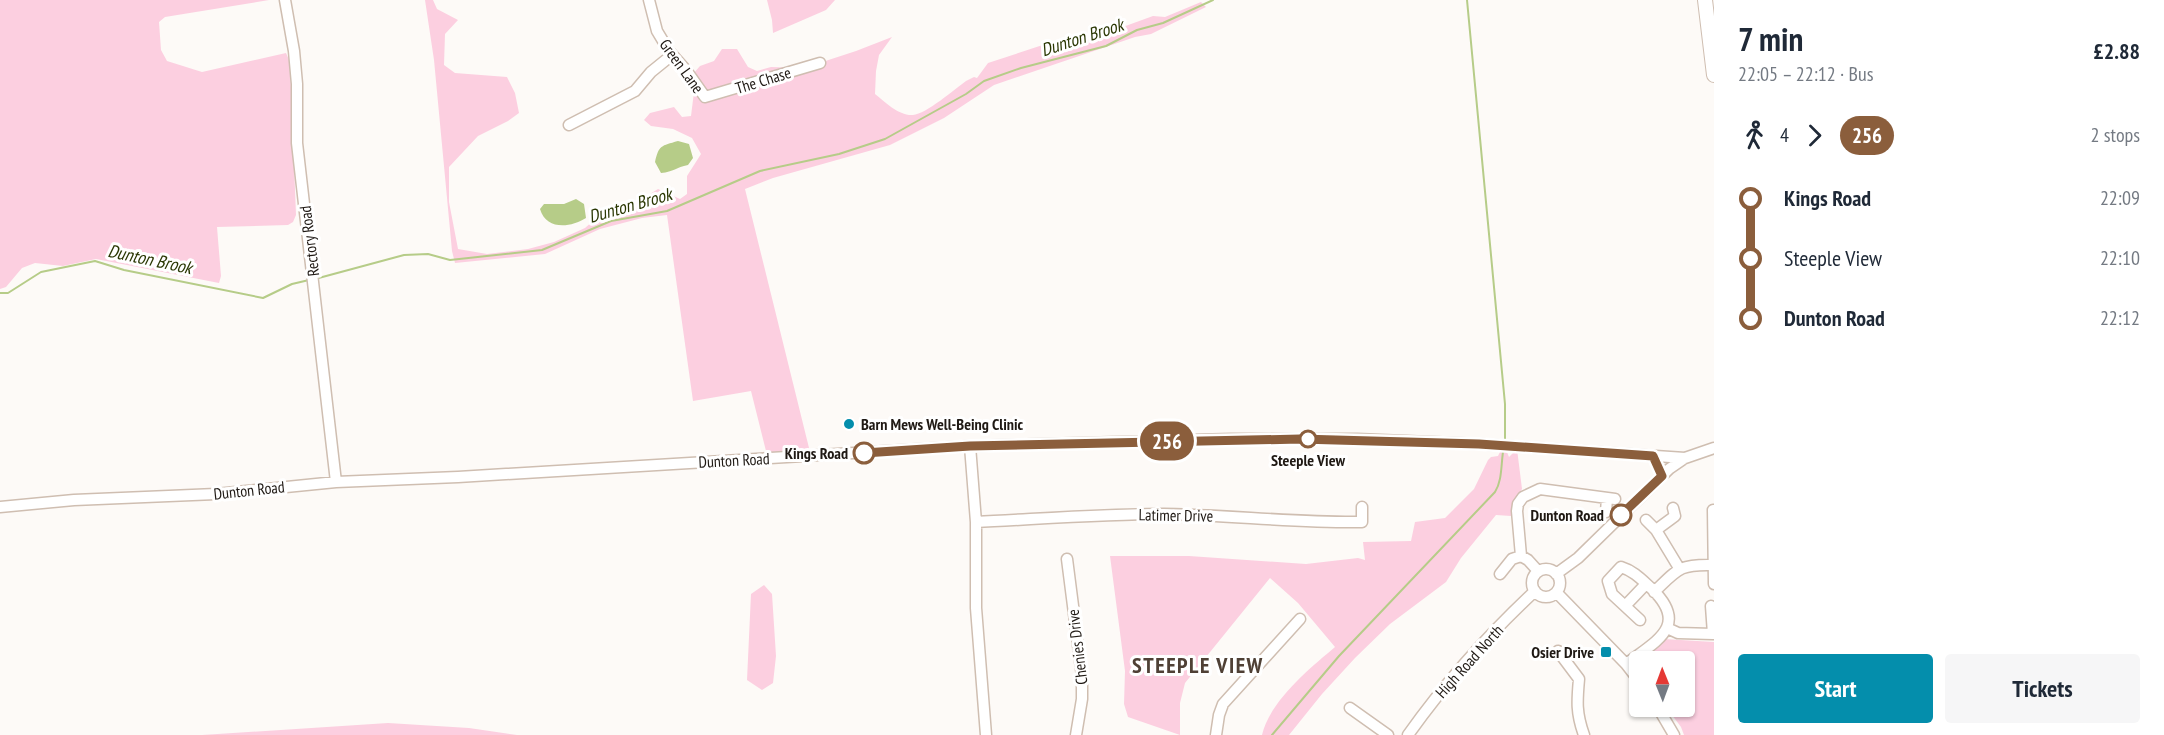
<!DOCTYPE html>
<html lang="en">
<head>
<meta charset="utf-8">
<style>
  :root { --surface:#fff; --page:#f6f6f7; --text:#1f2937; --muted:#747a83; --accent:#048eac }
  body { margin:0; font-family:"PT Sans Narrow",sans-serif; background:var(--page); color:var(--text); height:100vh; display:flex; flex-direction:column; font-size:22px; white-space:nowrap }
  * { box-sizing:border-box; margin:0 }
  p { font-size:20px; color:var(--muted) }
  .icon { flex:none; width:33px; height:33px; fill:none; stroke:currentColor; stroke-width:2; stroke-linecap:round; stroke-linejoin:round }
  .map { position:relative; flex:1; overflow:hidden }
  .drawer { display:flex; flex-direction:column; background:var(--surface); width:450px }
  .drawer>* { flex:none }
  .badge { padding:0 12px; border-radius:20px; font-size:21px; line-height:39px }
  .needle { width:39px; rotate:359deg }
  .controls { position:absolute; left:1629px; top:651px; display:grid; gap:12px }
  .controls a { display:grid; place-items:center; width:66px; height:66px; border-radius:6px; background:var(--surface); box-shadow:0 2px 4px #0004; font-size:30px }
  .map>.badge { position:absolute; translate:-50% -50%; box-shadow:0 0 0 3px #fff }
  .legs { display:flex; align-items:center; gap:9px; height:66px; padding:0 24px; font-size:20px }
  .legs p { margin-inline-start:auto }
  .headline { display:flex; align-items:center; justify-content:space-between; height:102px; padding:0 24px }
  h1 { font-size:33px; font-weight:800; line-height:45px }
  .action { display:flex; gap:12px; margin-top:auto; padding:12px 24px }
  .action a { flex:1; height:69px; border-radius:6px; background:var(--accent); color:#fff; font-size:24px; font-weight:800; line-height:69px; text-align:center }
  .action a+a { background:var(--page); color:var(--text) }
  ul { padding:0 24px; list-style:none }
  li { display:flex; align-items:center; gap:21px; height:60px; font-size:22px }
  li i { display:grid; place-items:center; width:9px; height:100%; margin:0 8px; background:currentColor }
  li i::after { content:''; width:15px; height:15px; margin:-8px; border:4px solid; border-radius:50%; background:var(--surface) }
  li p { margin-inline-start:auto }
  li:first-child i { background:linear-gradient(#0000 50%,currentColor 0) }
  li:last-child i { background:linear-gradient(currentColor 50%,#0000 0) }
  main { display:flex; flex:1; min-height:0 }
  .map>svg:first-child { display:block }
</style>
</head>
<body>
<main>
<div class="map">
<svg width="1714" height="735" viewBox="0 0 1714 735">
  <rect width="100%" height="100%" fill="#fdfaf7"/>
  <!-- green -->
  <path fill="#fccfe0" d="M0,0H269L165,17L159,22L161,50L167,61L202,72L286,53L290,62L296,215L293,222L288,225L217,227L221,276L219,283L96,259L63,266L35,263L22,268L6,287L0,289Z
    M425,0H433L437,9L458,20L445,34L444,65L455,73L507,77L515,93L519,113L508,121L478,136L449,167V202L458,249L487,254L528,249L554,242L585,228L593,221L624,210L658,189L680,199L687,194V176L701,154L692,138L673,129L651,126L644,120L650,113L674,107L682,117L691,116L694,92L685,83L700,66L714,61L722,49H737L748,67L757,71L771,67L804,68L856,51L892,37L879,55L876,71L875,94C885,102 899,116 913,115C926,114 955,89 966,81L974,77L977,78L988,63L1061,39L1087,40L1153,16L1165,17L1201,2L1206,7L1151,34L1135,37L994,85L944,118L890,145L773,178L745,189L811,456L768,459L751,391L693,401L667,215L642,218L600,229L545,254L455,263L452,251L434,60Z
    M767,0H835L826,10L773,33L772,20Z
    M1517,449L1522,489L1513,502L1511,516L1496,515L1461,558L1446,582L1390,624L1355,658L1322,694L1289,735H1262C1270,701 1309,669 1335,647L1298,603L1270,578L1185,683L1180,703V735L1128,717L1124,704L1125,671L1110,556H1189L1306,564L1358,558L1365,560L1363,542L1411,541L1415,522L1445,518L1474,489L1488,460L1491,457L1498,456L1500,452H1507L1509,457Z
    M764,585L772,594L776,656L773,683L762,690L747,680L751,594Z
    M1664,639L1714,642V735H1684L1681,727L1666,707L1684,706V662H1640Z
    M388,723L469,728L517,735H202Z"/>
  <!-- water -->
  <path fill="#b6cc88" d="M678,141L689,144L693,158L688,165C676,167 674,172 661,173L655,162C659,145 661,146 678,141Z
    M576,199L584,204L586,218C570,228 546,230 540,209L544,204H564Z"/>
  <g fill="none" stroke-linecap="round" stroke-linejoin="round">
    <!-- stream -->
    <path stroke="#b6cc88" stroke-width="2" d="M1467,0L1505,404V439
      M315,279L404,255L428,254L450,260L542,250L611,221L667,211L760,171L839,154L885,139L966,94L984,81L1021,68L1106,46L1137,30L1163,23L1213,0
      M0,293H8L41,272L95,261L124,270L263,298L292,284L309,280
      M1272,735L1339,656L1495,492C1502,481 1501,466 1503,452"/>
    <defs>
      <path id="minor" d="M285,0L294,51L297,84V143L336,482
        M649,0L657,31L669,51L686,70L705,97L820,63
        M569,125L635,91L651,72L672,55
        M970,446L976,522V608L986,735
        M0,507L74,500L216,494L336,482L458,477L970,446L1231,439H1357L1479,444L1685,458
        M1713,510L1714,584
        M1606,512L1607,498
        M1646,520L1656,530L1679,568
        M976,522C1039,519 1101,514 1164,514C1230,515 1296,523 1362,522V507
        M1656,530L1675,516L1673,508
        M1067,559L1082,676V699L1076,735
        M1532 583a14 14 0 1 1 28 0a14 14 0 1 1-28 0Z
        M1538,571L1528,560L1521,556L1517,511L1518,504L1523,497L1540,489L1615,499
        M1500,574L1512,559L1521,556
        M1556,574L1578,558L1669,469L1685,458L1714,448
        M1654,592C1678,569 1679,564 1713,565
        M1557,593L1626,664L1640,682
        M1625,606L1646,584
        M1667,628L1678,633L1713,634L1711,606
        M1558,651L1579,679C1577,701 1576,713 1584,735
        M1626,664C1656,641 1690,626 1652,589C1642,580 1634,571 1621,567L1608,581L1612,594L1640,620
        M1657,706L1674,735
        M1350,708L1388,735
        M1216,735L1219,715L1223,704L1300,619
        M1408,735C1445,683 1488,635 1535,591"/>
      <path id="major" d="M1705,0L1714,75"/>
    </defs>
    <!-- minor casing -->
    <use href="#minor" stroke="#cfbeb1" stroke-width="13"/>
    <!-- major casing -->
    <use href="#major" stroke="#cfbeb1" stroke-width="16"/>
    <!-- minor -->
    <use href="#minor" stroke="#fff" stroke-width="10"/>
    <!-- major -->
    <use href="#major" stroke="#fff" stroke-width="14"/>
  </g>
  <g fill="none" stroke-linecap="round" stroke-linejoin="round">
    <defs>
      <path id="line-1" d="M864,453L970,446L1300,439L1479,444L1653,456L1662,476L1621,515"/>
    </defs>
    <!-- line-1 casing -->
    <use href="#line-1" stroke="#fff" stroke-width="14"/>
    <!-- line-1 -->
    <use href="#line-1" stroke="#8b5e3c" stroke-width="9"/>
  </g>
  <!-- markers -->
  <g fill="#048eac" stroke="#fff" stroke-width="2">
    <circle cx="849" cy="424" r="6"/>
    <rect x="1600" y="646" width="12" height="12" rx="3"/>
  </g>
  <g fill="#fff" stroke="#8b5e3c" stroke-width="3">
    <circle cx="1308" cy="439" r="8"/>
    <circle cx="864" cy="453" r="10"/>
    <circle cx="1621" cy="515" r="10"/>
  </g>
  <g text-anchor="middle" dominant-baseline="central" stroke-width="6" stroke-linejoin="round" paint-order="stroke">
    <!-- street labels -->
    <g font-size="16" fill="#1f1914" stroke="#fff">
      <text transform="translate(682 66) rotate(54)">Green Lane</text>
      <text transform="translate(763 80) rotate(-17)">The Chase</text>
      <text transform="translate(309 241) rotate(-97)">Rectory Road</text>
      <text transform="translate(734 460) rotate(-3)">Dunton Road</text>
      <text transform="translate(249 490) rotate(-6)">Dunton Road</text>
      <text transform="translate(1176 515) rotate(1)">Latimer Drive</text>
      <text transform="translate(1077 647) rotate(-97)">Chenies Drive</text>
      <text transform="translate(1469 661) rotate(-48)">High Road North</text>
    </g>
    <!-- poi labels -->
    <g font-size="16" font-weight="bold" fill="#1f1914" stroke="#fff" text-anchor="start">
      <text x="861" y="424">Barn Mews Well-Being Clinic</text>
      <text x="1594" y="652" text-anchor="end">Osier Drive</text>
    </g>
    <!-- stop labels -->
    <g font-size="16" font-weight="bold" fill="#1f1914" stroke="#fff" text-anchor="end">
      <text x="848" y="453">Kings Road</text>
      <text x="1308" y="460" text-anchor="middle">Steeple View</text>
      <text x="1604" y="515">Dunton Road</text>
    </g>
    <!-- water labels -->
    <g font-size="18" font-style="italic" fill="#2a3703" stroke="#fff">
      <text transform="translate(1082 37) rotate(-18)">Dunton Brook</text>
      <text transform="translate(630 205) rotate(-16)">Dunton Brook</text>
      <text transform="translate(150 259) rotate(12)">Dunton Brook</text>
    </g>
    <!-- district labels -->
    <g font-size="22" font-weight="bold" letter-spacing="1.5" fill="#4f4035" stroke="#fff">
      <text x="1198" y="665">STEEPLE VIEW</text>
    </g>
  </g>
</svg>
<div class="controls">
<a><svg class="needle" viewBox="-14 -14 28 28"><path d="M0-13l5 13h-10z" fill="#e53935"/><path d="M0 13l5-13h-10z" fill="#747a83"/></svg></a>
</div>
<b class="badge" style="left:1167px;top:441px;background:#8b5e3c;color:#fff">256</b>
</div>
<section class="drawer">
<div class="headline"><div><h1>7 min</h1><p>22:05 – 22:12 · Bus</p></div><b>£2.88</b></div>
<div class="legs"><svg class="icon" aria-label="walk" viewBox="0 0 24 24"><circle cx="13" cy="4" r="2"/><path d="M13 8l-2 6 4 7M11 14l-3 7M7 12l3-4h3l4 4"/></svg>4<svg class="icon" aria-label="forward" viewBox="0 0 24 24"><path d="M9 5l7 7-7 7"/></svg><b class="badge" style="background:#8b5e3c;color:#fff">256</b><p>2 stops</p></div>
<ul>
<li><i style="color:#8b5e3c"></i><b>Kings Road</b><p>22:09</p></li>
<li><i style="color:#8b5e3c"></i><span>Steeple View</span><p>22:10</p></li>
<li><i style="color:#8b5e3c"></i><b>Dunton Road</b><p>22:12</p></li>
</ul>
<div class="action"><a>Start</a><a>Tickets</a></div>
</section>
</main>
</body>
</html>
